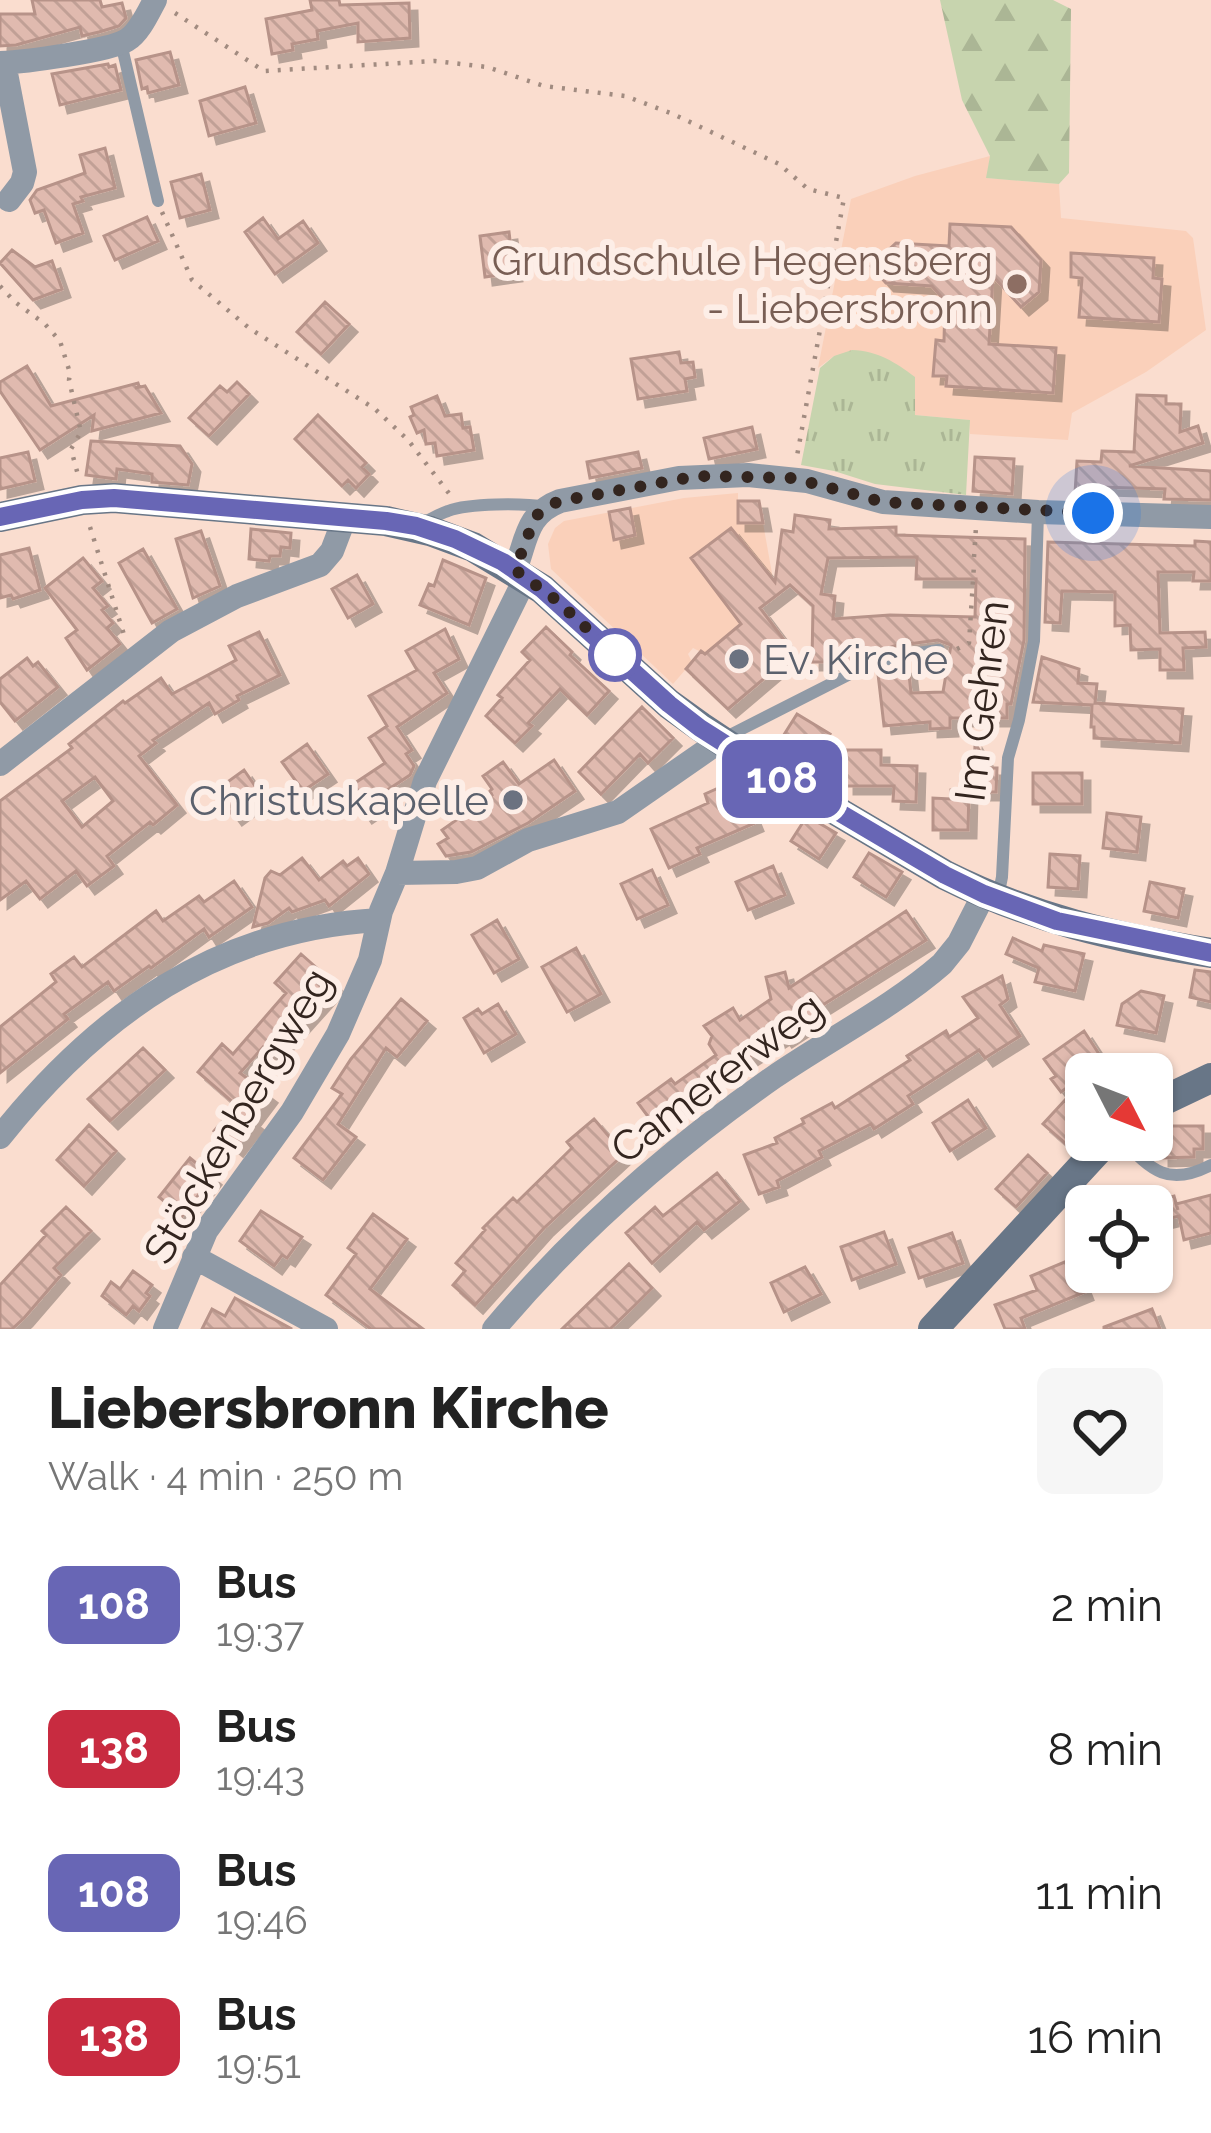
<!DOCTYPE html>
<html lang="en">
<head>
<meta charset="utf-8">
<style>
  :root { --surface:#fff; --page:#f6f6f6; --text:#222; --muted:#767676 }
  body { margin:0; font-family:Raleway,sans-serif; background:var(--page); color:var(--text); height:100vh; display:flex; flex-direction:column; font-size:45px; white-space:nowrap }
  * { box-sizing:border-box; margin:0 }
  p { font-size:39px; color:var(--muted) }
  .icon { flex:none; width:66px; height:66px; fill:none; stroke:currentColor; stroke-width:2; stroke-linecap:round; stroke-linejoin:round }
  .map { position:relative; height:1329px; overflow:hidden }
  .side { display:flex; flex-direction:column; background:var(--surface); flex:1 }
  .side>* { flex:none }
  .badge { padding:0 24px; border-radius:18px; font-size:42px; line-height:78px }
  .needle { width:78px; rotate:132deg }
  .buttons { position:absolute; left:1065px; top:1053px; display:grid; gap:24px }
  .buttons a { display:grid; place-items:center; width:108px; height:108px; border-radius:18px; background:var(--surface); box-shadow:0 3px 9px #0004; font-size:60px }
  .you { position:absolute; width:60px; height:60px; margin:-30px; border:9px solid #fff; border-radius:50%; background:#1a73e8; box-shadow:0 0 0 18px #1a73e833 }
  .map>.badge { position:absolute; translate:-50% -50%; box-shadow:0 0 0 6px #fff }
  .round { display:grid; place-items:center; flex:none; width:126px; height:126px; border-radius:18px; background:var(--page) }
  .head { display:flex; align-items:center; justify-content:space-between; height:204px; padding:0 48px }
  h1 { font-size:57px; font-weight:800; line-height:90px }
  ul { padding:0; list-style:none }
  li { display:flex; align-items:center; gap:36px; height:144px; padding:0 48px }
  li div { flex:1 }
  li b { display:block; font-size:45px }
  li em { font-style:normal }
  li .badge { min-width:132px; font-weight:700; text-align:center }
  .map>svg:first-child { display:block }
</style>
</head>
<body>
<div class="map">
<svg width="1211" height="1329" viewBox="0 0 1211 1329">
  <defs>
    <pattern id="forest-firs" width="22" height="20" patternUnits="userSpaceOnUse" patternTransform="scale(3)"><rect width="22" height="20" fill="#c7d4ae"/><path d="M5 1l3.5 6h-7zM16 11l3.5 6h-7z" fill="#abb695"/></pattern>
    <pattern id="park-tufts" width="24" height="20" patternUnits="userSpaceOnUse" patternTransform="scale(3)"><rect width="24" height="20" fill="#c7d4ae"/><path d="M3 7l-1-3M5 7V3M7 7l1-3M15 17l-1-3M17 17v-4M19 17l1-3" fill="none" stroke="#abb695"/></pattern>
    <pattern id="building-back-hatch" width="6" height="6" patternUnits="userSpaceOnUse" patternTransform="scale(3)"><rect width="6" height="6" fill="#e0baaf"/><path d="M-1 5l2 2M0 0l6 6M5-1l2 2" fill="none" stroke="#c1a096"/></pattern>
    <filter id="shadow"><feDropShadow dx="8" dy="8" stdDeviation="0" flood-color="#0004"/></filter>
  </defs>
  <rect width="100%" height="100%" fill="#faddcf"/>
  <!-- built -->
  <path fill="#fad0ba" d="M990,156L987,178L1059,184L1061,218L1186,231L1193,238L1206,330L1146,372L1072,413L1068,440L970,434L969,420L915,415L834,356L818,368L851,199L915,176Z
    M738,493V523H763L776,596L705,654L693,648L688,654L692,662L673,684L551,569L548,544L555,528L564,521L684,498Z"/>
  <!-- forest -->
  <path fill="url(#forest-firs)" d="M940,0H1053L1071,9L1069,173L1059,184L986,178L990,156L962,100Z"/>
  <!-- park -->
  <path fill="url(#park-tufts)" d="M852,350C878,351 895,362 915,377V415L970,420L966,495L875,484L834,471L801,465L820,368L834,356Z"/>
  <!-- building -->
  <path fill="url(#building-back-hatch)" stroke="#b79389" stroke-width="3" fill-rule="evenodd" filter="url(#shadow)" d="M32,0H100L102,7L122,3L126,18L119,26L99,32L82,36L80,27L16,45L0,46V14H35Z
    M310,0H339L340,5L409,3L410,38L358,42V23L317,31L318,39L292,44L293,50L272,54L266,19L312,10Z
    M170,52L179,85L148,93L147,87L142,89L136,60Z
    M108,64L109,67L115,65L121,90L60,105L52,74Z
    M245,87L256,123L209,136L200,101Z
    M105,148L115,188L81,197L83,201L73,204L83,233L56,243L44,210L35,213L30,200L37,190L85,173L80,155Z
    M201,174L210,210L180,218L171,182Z
    M147,217L158,241L115,260L104,236Z
    M263,218L278,239L303,221L318,243L275,274L245,232Z
    M950,224L1011,227L1041,260L1039,292L1021,307L993,276L989,344L1056,348L1053,393L946,386L947,376H933L936,340L944,341L945,301L932,286L886,283L871,266L896,243L949,246Z
    M509,232L514,273L485,277L480,236Z
    M12,250L35,267L52,261L62,289L33,300L0,263Z
    M1071,253L1154,258L1153,278L1162,279L1159,322L1079,317L1082,278L1071,277Z
    M325,302L349,324L321,354L297,332Z
    M679,352L681,363L693,362L695,377L685,379L687,391L638,399L631,359Z
    M27,366L51,406L138,383L139,386L135,388L145,386L161,413L92,431L94,415L40,450L0,391V382Z
    M237,382L249,394L209,436L189,418L220,386L227,392Z
    M1137,395L1166,396V404H1181L1180,432L1198,426L1203,443L1129,466L1211,471V500L1164,499L1165,489L1100,487V494L1075,493L1077,461L1101,462L1102,451L1134,452Z
    M437,396L445,416L461,414L463,428L470,427L474,450L437,456L435,443L426,444L424,430L417,433L410,417L414,415L411,407Z
    M318,415L366,463L362,467L369,474L356,488L348,480L342,486L295,439Z
    M752,427L757,449L709,459L704,438Z
    M91,441L180,446L192,464L188,485L152,482V474L117,469L116,479L86,475Z
    M28,452L35,481L0,489V458Z
    M638,452L642,468L590,478L587,462Z
    M975,457L1014,459L1012,494L973,491Z
    M738,501H759L763,523H738Z
    M630,508L635,535L614,540L609,512Z
    M795,515L830,520L829,529L896,527V535L1025,539L1024,640L1011,704H1007V718H950V728L930,729V722L884,726L878,674L908,665L911,693L943,692L951,645L938,640L894,646L851,662H812L813,606L790,585L760,608L794,653L728,709L686,669L701,651L705,654L741,624L691,558L731,528L775,582L782,530L793,532ZM917,557L916,579H976L975,617L890,615L833,619L835,596L821,594L828,558Z
    M251,529L291,533L290,548L281,547L280,556H270L269,561L249,559Z
    M201,531L220,586L193,598L176,539Z
    M1195,541L1211,542V581H1193L1194,572H1158L1160,633L1205,632L1206,647L1183,648L1184,670H1160V649L1131,650L1130,625L1115,626V592L1062,591L1060,623L1045,622L1048,542L1195,546Z
    M29,548L40,590L13,599L11,595L0,598V555Z
    M143,549L177,609L152,623L119,563Z
    M83,558L102,581L93,588L108,606L102,610L113,623L107,628L120,644L87,670L66,638L77,630L45,588Z
    M443,560L486,578L469,625L420,605L429,584L434,586Z
    M357,575L373,604L348,618L332,589Z
    M546,627L572,652L570,655L609,691L587,715L560,689L528,723L532,726L515,743L486,716L502,698L498,695L530,660L522,652Z
    M445,629L459,659L434,673L447,693L397,727L412,750L406,754L414,766L410,775L389,789L393,795L364,815L346,789L385,763L369,738L387,726L369,696L417,670L406,651Z
    M259,632L280,675L237,696L239,700L215,714L209,703L153,740L156,743L139,756L177,805L153,825L150,822L107,856L114,866L87,886L76,871L40,899L26,881L0,900V801L72,748L69,744L123,701L125,703L161,678L172,694L236,660L229,646ZM95,777L113,801L82,827L62,801Z
    M1042,657L1079,669L1078,683L1097,684L1095,703L1183,709L1180,743L1094,738V727H1091L1092,705L1033,702Z
    M27,658L33,666L38,662L58,687L15,721L0,702V679Z
    M642,707L673,738L648,763L640,754L601,794L579,772Z
    M797,714L830,734L819,751L843,750L825,779L801,764L805,757L780,741Z
    M975,743L990,768H997L996,792H974Z
    M307,744L328,774L303,791L282,762Z
    M846,750H881V765L917,766L916,802L893,801L894,786H846Z
    M554,760L575,791L528,823L471,852L446,856L438,844L448,838L442,830L492,795L490,791L492,789L483,776L503,762L519,784Z
    M244,770L262,796L234,817L215,791Z
    M1033,773H1082V804H1033Z
    M723,786L729,800L743,794L755,823L697,848L700,854L669,868L651,829L708,803L705,794Z
    M951,790H969L968,830H933V798L951,799Z
    M1107,813L1141,817L1137,852L1103,848Z
    M807,816L836,833L819,859L791,841Z
    M869,853L902,872L886,897L854,877Z
    M1050,854L1080,856L1078,889L1048,887Z
    M302,858L319,880L343,861L347,866L358,858L369,874L329,906L325,900L292,912L289,908L268,923L253,927L265,878L271,871L280,875Z
    M773,866L785,895L748,910L736,882Z
    M652,870L668,905L637,919L621,884Z
    M234,881L252,907L209,937L204,929L151,968L149,966L114,991L108,982L64,1014L68,1019L0,1073V1027L56,982L51,974L74,957L82,967L156,911L163,921L199,896L204,902Z
    M1150,882L1184,889L1178,918L1144,911Z
    M906,911L926,940L818,1008L822,1014L784,1039L782,1036L685,1098L688,1101L655,1126L638,1103L671,1079L675,1084L716,1055L709,1044L712,1036L704,1026L733,1008L740,1020L771,999L766,977L785,972L789,988Z
    M497,920L519,959L494,973L472,935Z
    M1013,938L1042,951L1044,945L1084,954L1075,991L1035,982L1039,968L1006,954Z
    M576,948L601,994L567,1012L542,967Z
    M301,954L336,985L273,1055L263,1047L240,1073L269,1095L251,1119L255,1122L235,1148L214,1131L236,1105L198,1072L222,1044L233,1054L286,993L275,983Z
    M1195,970L1211,972V1002L1190,997Z
    M1002,976L1008,999L1000,1005L1020,1036L985,1058L979,1050L908,1096L913,1104L874,1129L871,1124L819,1151L822,1157L777,1181L779,1187L759,1194L744,1155L777,1143L775,1138L804,1123L802,1119L832,1103L835,1108L910,1060L907,1056L946,1031L949,1037L978,1018L963,997Z
    M1141,991L1164,996L1156,1033L1117,1025L1122,1004Z
    M401,999L427,1021L397,1057L386,1048L338,1124L356,1137L323,1180L294,1158L342,1094L332,1088L351,1059Z
    M498,1004L516,1034L484,1053L464,1018L478,1009L482,1014Z
    M1084,1031L1112,1074H1086L1061,1092L1051,1079L1056,1076L1044,1059Z
    M143,1048L165,1070L110,1121L88,1099Z
    M968,1100L986,1128L950,1151L933,1123Z
    M1065,1100L1086,1119L1066,1144L1043,1124Z
    M594,1119L624,1154L544,1228L475,1305L453,1285L465,1271L456,1263L485,1230L483,1228L513,1198L517,1202L572,1148L567,1142Z
    M89,1125L116,1151L84,1186L57,1160Z
    M1161,1126H1203V1149H1194V1157L1161,1158Z
    M1028,1155L1047,1173L1016,1207L996,1189Z
    M190,1158L213,1177L182,1216L159,1197Z
    M717,1173L740,1201L704,1230L697,1222L652,1263L626,1233L655,1207L663,1216Z
    M1211,1195V1233L1184,1240L1179,1216L1158,1221L1152,1202L1174,1196L1178,1210L1176,1204Z
    M66,1207L91,1231L54,1268L61,1275L24,1318L12,1329H0V1285L46,1235L42,1231Z
    M261,1211L302,1237L287,1258L282,1255L274,1266L240,1241Z
    M373,1214L407,1239L370,1289L423,1329H371L326,1295L356,1254L348,1248Z
    M884,1232L896,1264L852,1280L841,1247Z
    M952,1233L963,1263L919,1278L909,1248Z
    M1072,1259L1073,1272H1077L1085,1292L1021,1318L1025,1329H1005L995,1305L1037,1290L1031,1276Z
    M629,1264L652,1288L634,1306L610,1329H562Z
    M805,1267L821,1294L784,1312L771,1283Z
    M133,1271L152,1285L146,1293L150,1296L139,1311L133,1306L126,1315L102,1296L111,1282L120,1289Z
    M235,1298L292,1329H202L212,1309L225,1316Z
    M1152,1309L1160,1329H1104V1327Z"/>
  <g fill="none" stroke-linecap="round" stroke-linejoin="round">
    <!-- path -->
    <path stroke="#a18b80" stroke-width="4.5" stroke-dasharray="3 9" stroke-linecap="butt" d="M175,13L264,71L435,61L487,67L544,86L625,96L673,114L779,164L808,189L844,198L797,456
      M162,212L192,280L249,328L375,409L408,440L451,496
      M0,286L15,302L45,324L60,341L70,373L69,380L81,432L71,449L78,475
      M90,527L126,641
      M974,557L976,527
      M957,649L969,643L974,565"/>
    <!-- lane -->
    <path stroke="#909aa6" stroke-width="12" d="M121,43L158,201
      M422,523C431,519 439,514 448,511C469,503 523,503 546,507
      M726,737L858,670L896,656L939,650
      M998,897L1002,877L1008,758L1019,720L1034,641L1038,513
      M1123,1140C1151,1171 1169,1187 1211,1165"/>
    <!-- street -->
    <path stroke="#909aa6" stroke-width="24" d="M0,63C23,62 110,51 127,40C139,33 148,13 155,0
      M4,63L25,172L22,183L9,200
      M515,570C527,539 526,514 560,501L679,478L748,475L807,481L883,502L1038,512L1211,517
      M0,764L171,631L237,596L320,565L332,551L345,517
      M397,873L456,872L477,868L528,840L618,812L720,741
      M0,1137C98,1014 217,929 379,920
      M194,1257L326,1329
      M165,1329L206,1231L292,1112L338,1034L370,960L381,911L397,873L425,781L526,577
      M494,1329C575,1233 671,1149 774,1077C828,1040 894,1006 942,964L959,943L984,894"/>
    <!-- secondary -->
    <path stroke="#687687" stroke-width="30" d="M0,517L82,500L114,498L386,521L430,531L473,547L542,589L669,704L701,727L752,761L945,875C1031,918 1116,938 1211,953
      M1152,1106L1211,1078
      M933,1329L1107,1140"/>
  </g>
  <g fill="none" stroke-linecap="round" stroke-linejoin="round">
    <defs>
      <path id="line" d="M0,517L82,500L114,498L386,521L416,526L455,539L503,562L542,589L669,704L700,728L752,761L945,875L984,894L1057,921L1211,953"/>
    </defs>
    <!-- line casing -->
    <use href="#line" stroke="#fff" stroke-width="27"/>
    <!-- line -->
    <use href="#line" stroke="#6866b5" stroke-width="18"/>
    <!-- walk -->
    <path stroke="#33251f" stroke-width="12" stroke-dasharray="0 21.6" d="M615,655L624,663L555,599L515,570L535,517L546,507L560,501L698,476L793,478L883,502L1093,513"/>
  </g>
  <!-- markers -->
  <circle fill="#8d6e63" stroke="#fdeee7" stroke-width="4.5" cx="1017" cy="284" r="12"/>
  <circle fill="#fff" stroke="#6866b5" stroke-width="6" cx="615" cy="655" r="24"/>
  <g fill="#6b7280" stroke="#fdeee7" stroke-width="4.5">
    <circle cx="739" cy="659" r="12"/>
    <circle cx="513" cy="800" r="12"/>
  </g>
  <g text-anchor="middle" dominant-baseline="central" stroke-width="12" stroke-linejoin="round" paint-order="stroke">
    <!-- education labels -->
    <g font-size="42" fill="#785e54" stroke="#fdeee7" text-anchor="end">
      <text x="993" y="260">Grundschule Hegensberg<tspan x="993" dy="48">- Liebersbronn</tspan></text>
    </g>
    <!-- worship labels -->
    <g font-size="42" fill="#5b616d" stroke="#fdeee7" text-anchor="start">
      <text x="763" y="659">Ev. Kirche</text>
      <text x="489" y="800" text-anchor="end">Christuskapelle</text>
    </g>
    <!-- street labels -->
    <g font-size="42" fill="#33251f" stroke="#fdeee7">
      <text transform="translate(982 701) rotate(-83)">Im Gehren</text>
      <text transform="translate(717 1078) rotate(-37)">Camererweg</text>
      <text transform="translate(238 1116) rotate(-60)">Stöckenbergweg</text>
    </g>
  </g>
</svg>
<div class="buttons">
<a><svg class="needle" viewBox="-14 -14 28 28"><path d="M0-13l5 13h-10z" fill="#e53935"/><path d="M0 13l5-13h-10z" fill="#767676"/></svg></a>
<a><svg class="icon" aria-label="locate" viewBox="0 0 24 24"><circle cx="12" cy="12" r="6"/><path d="M12 2v4M12 18v4M2 12h4M18 12h4"/></svg></a>
</div>
<div class="you" style="left:1093px;top:513px"></div>
<b class="badge" style="left:782px;top:779px;background:#6866b5;color:#fff">108</b>
</div>
<section class="side">
<div class="head"><div><h1>Liebersbronn Kirche</h1><p>Walk · 4 min · 250 m</p></div><a class="round"><svg class="icon" aria-label="heart" viewBox="0 0 24 24"><path d="M12 20l-8-8c-3-5 5-10 8-4 3-6 11-1 8 4z"/></svg></a></div>
<ul>
<li><span class="badge" style="background:#6866b5;color:#fff">108</span><div><b>Bus</b><p>19:37</p></div><em>2 min</em></li>
<li><span class="badge" style="background:#c82b40;color:#fff">138</span><div><b>Bus</b><p>19:43</p></div><em>8 min</em></li>
<li><span class="badge" style="background:#6866b5;color:#fff">108</span><div><b>Bus</b><p>19:46</p></div><em>11 min</em></li>
<li><span class="badge" style="background:#c82b40;color:#fff">138</span><div><b>Bus</b><p>19:51</p></div><em>16 min</em></li>
</ul>
</section>
</body>
</html>
